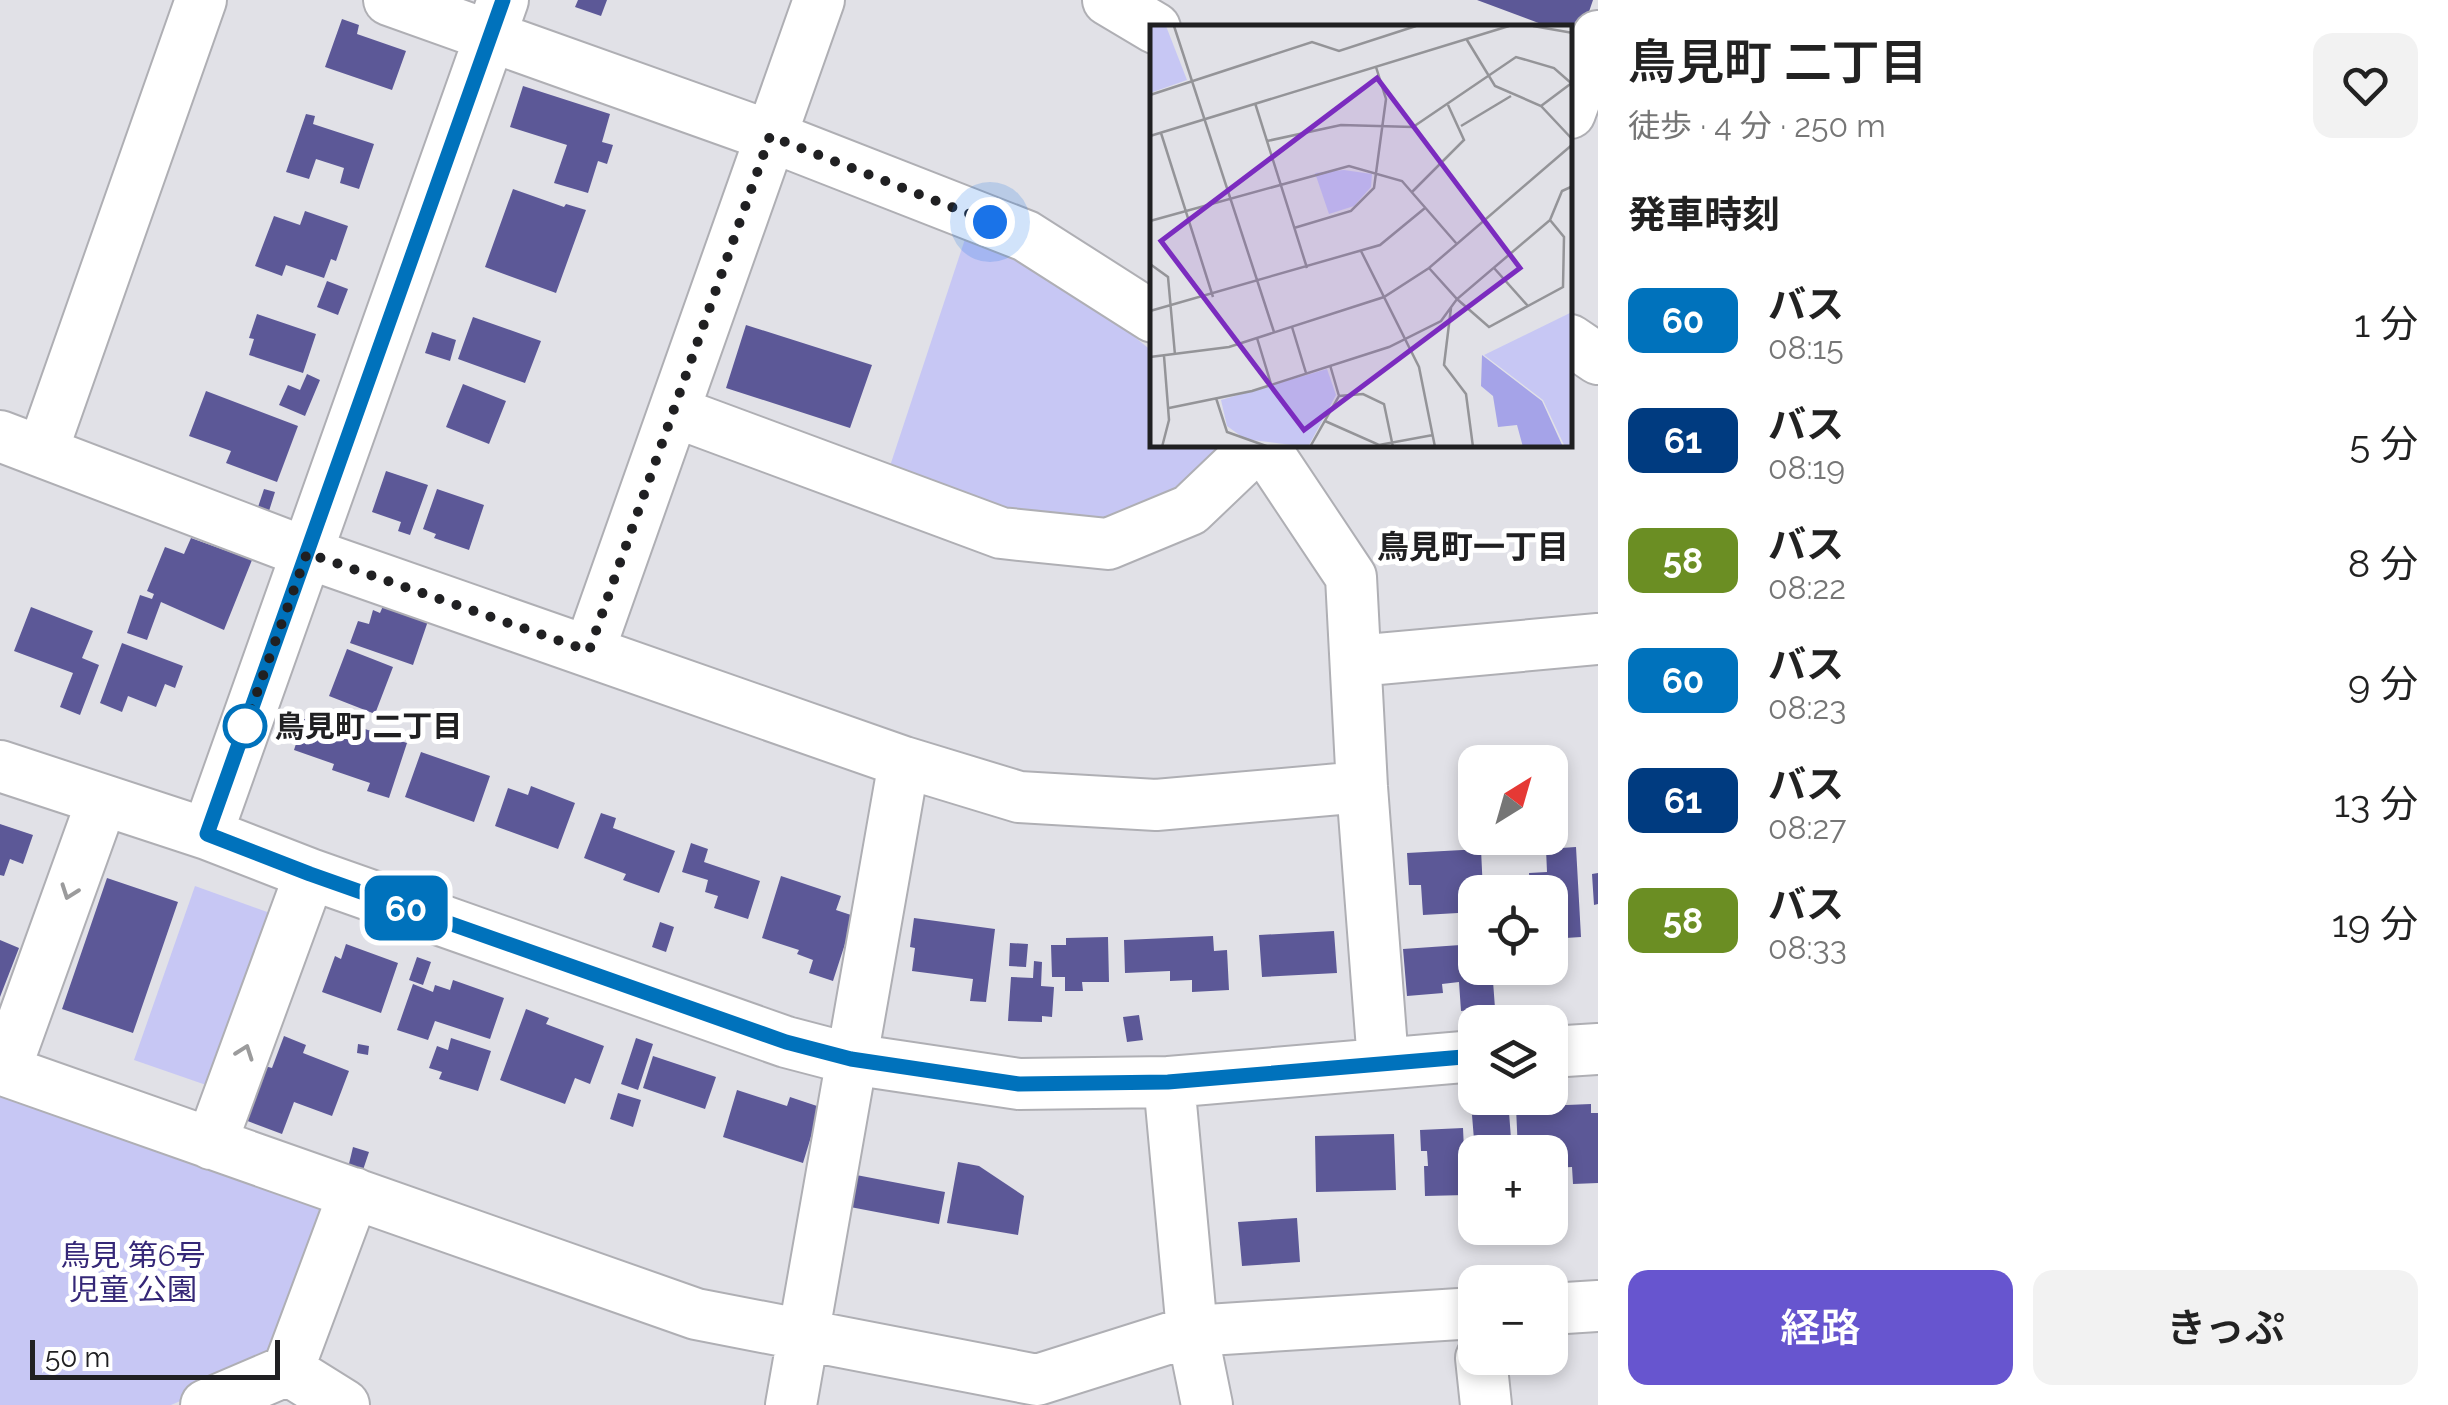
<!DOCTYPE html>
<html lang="ja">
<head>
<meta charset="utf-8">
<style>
  :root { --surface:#fff; --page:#f2f2f2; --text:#222; --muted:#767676; --accent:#6755cf }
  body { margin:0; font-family:Raleway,"Noto Sans JP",sans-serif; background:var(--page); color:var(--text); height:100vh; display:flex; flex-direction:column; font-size:38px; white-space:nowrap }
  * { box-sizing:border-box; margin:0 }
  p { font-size:32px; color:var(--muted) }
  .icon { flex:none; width:55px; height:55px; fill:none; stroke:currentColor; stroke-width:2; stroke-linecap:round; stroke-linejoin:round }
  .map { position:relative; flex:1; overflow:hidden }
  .drawer { display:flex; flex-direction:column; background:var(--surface); width:850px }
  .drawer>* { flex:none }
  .badge { padding:0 20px; border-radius:15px; font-size:35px; line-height:65px }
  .needle { width:65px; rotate:37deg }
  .controls { position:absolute; left:1458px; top:745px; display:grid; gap:20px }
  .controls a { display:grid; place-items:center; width:110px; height:110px; border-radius:20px; background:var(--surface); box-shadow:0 5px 15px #0003; font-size:50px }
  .scale { position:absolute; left:30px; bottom:25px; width:250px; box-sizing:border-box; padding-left:10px; border:5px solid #202022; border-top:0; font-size:28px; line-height:35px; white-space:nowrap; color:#202022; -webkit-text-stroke:8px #fff; paint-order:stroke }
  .you { position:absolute; width:50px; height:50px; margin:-25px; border:8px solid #fff; border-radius:50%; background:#1a73e8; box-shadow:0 0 0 15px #1a73e833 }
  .map>.badge { position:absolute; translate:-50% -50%; box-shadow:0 0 0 5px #fff }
  h2 { padding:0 30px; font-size:38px; line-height:90px }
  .round { display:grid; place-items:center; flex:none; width:105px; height:105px; border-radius:20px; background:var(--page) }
  .head { display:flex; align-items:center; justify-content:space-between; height:170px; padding:0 30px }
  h1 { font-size:48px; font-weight:600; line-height:75px }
  .action { display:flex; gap:20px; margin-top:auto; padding:20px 30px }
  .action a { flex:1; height:115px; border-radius:20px; background:var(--accent); color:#fff; font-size:40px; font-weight:600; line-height:115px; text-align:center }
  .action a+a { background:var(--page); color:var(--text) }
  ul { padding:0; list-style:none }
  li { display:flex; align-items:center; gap:30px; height:120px; padding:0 30px }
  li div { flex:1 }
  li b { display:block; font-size:38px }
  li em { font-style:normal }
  li .badge { min-width:110px; font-weight:700; text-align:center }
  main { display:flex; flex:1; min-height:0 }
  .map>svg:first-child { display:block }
</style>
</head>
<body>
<main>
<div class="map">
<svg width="1598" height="1405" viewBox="0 0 1598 1405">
  <rect width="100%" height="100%" fill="#e1e1e7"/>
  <!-- green -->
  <path fill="#c7c7f4" d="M968,230L1045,270L1114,320L1153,352V445H1231L1180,494L1088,526L1032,522L889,469Z
    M195,886L270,913L209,1086L134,1060Z
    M0,1086L324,1199L330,1213L283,1340L246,1373L171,1405H0Z"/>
  <!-- building -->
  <path fill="#5c5897" d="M578,0H607L601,16L575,7Z
    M1477,0H1593L1580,38L1570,34V28H1552Z
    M342,19L359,25L357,34L406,51L392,90L325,67Z
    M523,86L610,114L602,142L613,145L607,164L598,161L588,193L554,183L567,145L510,127Z
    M306,114L315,116L313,124L374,144L359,189L340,183L344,168L316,159L309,179L286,172Z
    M513,189L564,207L566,204L586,210L556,293L485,267Z
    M305,211L348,226L336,261L331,259L324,278L286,265L282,276L255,266L274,216L300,225Z
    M327,281L348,289L338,315L317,307Z
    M257,314L316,334L303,373L249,355L254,339L249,338Z
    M473,317L541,341L525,383L458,359Z
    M746,325L872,365L850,428L726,388Z
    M432,332L456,340L450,361L425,353Z
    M307,374L320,380L305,416L279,405L288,385L300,390Z
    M463,384L506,401L489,444L446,427Z
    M206,391L298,426L277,482L226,463L231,451L189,436Z
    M386,471L428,485L410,535L398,531L401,522L372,512Z
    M264,489L275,492L269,511L258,507Z
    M437,489L484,505L469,550L434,538L436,534L423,529Z
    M191,538L252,560L224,630L161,602L147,640L127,633L140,595L152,599L154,594L147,591L165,547L184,554Z
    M383,606L428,621L413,665L350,643L358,621L369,624L373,610L380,613Z
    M31,607L93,631L82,658L99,665L80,715L60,707L73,673L14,651Z
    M122,643L183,666L175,688L165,684L156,707L128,696L122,712L100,703Z
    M347,649L393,667L375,714L329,696Z
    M304,719L362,738L365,729L407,743L389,798L367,791L370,783L332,770L334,764L294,750Z
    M421,752L490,776L474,822L405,797Z
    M531,786L575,803L558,849L495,826L508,788L528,795Z
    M601,813L616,818L613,828L675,851L659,893L623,880L626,874L584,858Z
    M0,824L33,835L23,864L10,859L4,876L0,875Z
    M691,843L708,849L704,862L760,881L748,919L714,908L718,896L705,892L708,880L682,872Z
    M1576,847L1581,937L1550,939V892H1530L1529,873L1547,872L1546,849Z
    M1481,849L1483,892H1475V932L1459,933L1458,913L1423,915L1421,885H1409L1407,853Z
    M1598,873V904L1594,905L1592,874Z
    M781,876L841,896L836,910L854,916L833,981L809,973L813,960L797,954L799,950L762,938Z
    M107,878L178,902L133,1033L62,1009Z
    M914,918L995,929L986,1002L970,1001L973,979L912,971L915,948L910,947Z
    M660,922L674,927L666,952L652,947Z
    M1334,931L1337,973L1262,977L1259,935Z
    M1213,936L1214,951L1227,950L1229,990L1192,992V980L1170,981V971L1125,973L1124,940Z
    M1108,937L1109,982H1082L1083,991H1065V977H1052L1051,945H1066V938Z
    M0,940L19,948L0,997Z
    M1010,943L1028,944L1026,967L1009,966Z
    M346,944L398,963L381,1013L322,992L335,956L341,959Z
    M1475,944V968H1492L1495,1008L1461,1011L1459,982L1442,984L1443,993L1407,996L1403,949Z
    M417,957L431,962L423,985L409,980Z
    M1034,961L1042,962L1041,986L1054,987L1052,1017L1042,1016V1022L1008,1021L1011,977L1033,978Z
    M453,980L504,998L490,1039L435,1021L428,1040L397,1030L413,984L433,992L435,985L450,990Z
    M526,1009L549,1018L546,1024L604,1046L590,1084L575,1078L565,1104L500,1080Z
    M1139,1015L1143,1040L1127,1042L1123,1017Z
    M284,1036L306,1045L303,1053L349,1071L332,1116L294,1102L282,1134L245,1120L265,1066L272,1068Z
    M451,1038L491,1051L478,1091L439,1079L442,1072L429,1068L437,1046L448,1050Z
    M636,1038L653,1044L638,1090L621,1084Z
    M358,1044L369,1046L368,1055L357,1053Z
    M653,1056L716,1077L705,1109L643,1088Z
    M737,1090L787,1106L790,1097L820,1107L803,1163L723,1137Z
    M618,1093L641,1100L633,1127L610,1119Z
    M1591,1104V1113H1598V1183L1573,1184L1572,1167L1550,1168V1152H1518L1516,1107Z
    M1509,1112L1512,1152H1475L1472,1115Z
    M1463,1128L1466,1195L1425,1196L1424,1166H1428L1427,1151H1421L1420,1130Z
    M1394,1134L1396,1190L1316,1192L1315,1136Z
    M353,1147L369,1152L362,1173L348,1168Z
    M958,1162L979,1166L1024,1196L1018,1235L947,1223Z
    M851,1174L945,1192L939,1224L845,1206Z
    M1297,1218L1300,1262L1242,1266L1238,1222Z"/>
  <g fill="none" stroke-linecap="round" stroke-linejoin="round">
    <defs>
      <path id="minor" d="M389,0L770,136L1026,236L1153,317
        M1108,0L1155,28
        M1570,113L1598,36
        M1570,340L1598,359
        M675,412L1001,533L1108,544L1190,510L1258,445
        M0,436L307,553L904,762L1019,797L1156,805L1362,787
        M1263,445L1351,577L1362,787L1383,1062
        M42,452L201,0
        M589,651L819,0
        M1356,661L1598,639
        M0,766L207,834L310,874L786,1042L851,1059L1019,1084L1169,1082L1475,1056
        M207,834L503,0
        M1550,1052L1598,1049
        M0,1069L696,1314L1037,1380L1192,1331L1475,1313
        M5,1070L102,801
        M1169,1082L1192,1331L1207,1405
        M211,1144L310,874
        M1550,1309L1598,1306
        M1481,1358L1486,1405
        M288,1370L354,1193
        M206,1405L288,1370L344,1405
        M791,1405L904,762"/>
    </defs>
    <!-- minor casing -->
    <use href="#minor" stroke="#afafb4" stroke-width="54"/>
    <!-- minor -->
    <use href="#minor" stroke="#fff" stroke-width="50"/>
  </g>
  <!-- one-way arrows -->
  <defs><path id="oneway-chevron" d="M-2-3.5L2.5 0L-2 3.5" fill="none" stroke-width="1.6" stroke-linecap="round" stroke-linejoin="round" transform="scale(2.5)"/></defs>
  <g stroke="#9b9b9c">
    <use href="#oneway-chevron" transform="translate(69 892) rotate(110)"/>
    <use href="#oneway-chevron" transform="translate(245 1052) rotate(-70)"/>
  </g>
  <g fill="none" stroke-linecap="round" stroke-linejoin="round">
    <defs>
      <path id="line" d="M503,0L207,834L310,874L786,1042L851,1059L1019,1084L1168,1082L1475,1056"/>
    </defs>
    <!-- line casing -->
    <use href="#line" stroke="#fff" stroke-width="22"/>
    <!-- line -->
    <use href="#line" stroke="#0072bc" stroke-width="15"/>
    <!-- walk -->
    <path stroke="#202022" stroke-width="10" stroke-dasharray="0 18" d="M245,726L307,553L589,651L770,136L990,222"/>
  </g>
  <!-- markers -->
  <circle fill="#fff" stroke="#0072bc" stroke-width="5" cx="245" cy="726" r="20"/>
  <g text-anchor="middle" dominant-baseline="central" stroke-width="10" stroke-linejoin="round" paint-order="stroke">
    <!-- stop labels -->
    <g font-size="30" font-weight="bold" fill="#202022" stroke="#fff" text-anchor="start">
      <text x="275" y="726">鳥見町 二丁目</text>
    </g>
    <!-- park labels -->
    <g font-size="30" fill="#352777" stroke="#fff">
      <text x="133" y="1255">鳥見 第6号<tspan x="133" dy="34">児童 公園</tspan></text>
    </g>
    <!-- neighbourhood labels -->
    <g font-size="32" font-weight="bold" fill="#202022" stroke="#fff">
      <text x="1473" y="546">鳥見町一丁目</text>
    </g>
  </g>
  <!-- overview -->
  <g transform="translate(1150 25)">
    <rect width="422" height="422" fill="#e1e1e7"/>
    <path d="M0,1H16L37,55L0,68ZM194,145L222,149L221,162L204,181L179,189L165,148ZM422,287V422H415L393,375L334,330ZM177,344L186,370L158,422L95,414L77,401L71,375Z" fill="#c7c7f4"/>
    <path d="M332,330L392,376L413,422H373L367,400L348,402L343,371L331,361Z" fill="#a5a3e8"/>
    <path fill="none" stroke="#949498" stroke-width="2.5" d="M24,1L124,307M383,1L423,8M317,15L345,61L391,81L423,115M0,70L162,17L189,26L266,1M105,78L157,243M391,81L423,57M311,101L361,71M11,108L63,272M0,111L359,1M117,116L191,100L263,102L366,32L404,43L421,58M262,167L314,115L298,80M400,195L412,166L423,161M0,196L199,141L252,156L306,218M144,203L201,186L224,163L236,74L226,42M211,226L269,342L285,422M0,239L18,252L25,330M344,243L378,281M301,283L294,340L316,369L323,422M0,286L230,220L275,183M142,302L156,348M107,313L121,359M0,332L79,322L234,272L279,243L423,119M180,340L189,371M66,373L77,407L119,422M19,383L102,366L239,322L291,296L307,274L400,195L414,212L413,262L339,302L307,274L279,243M175,396L229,420L283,410M12,422L19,395L14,331M160,422L189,371L213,369L234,379L243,422"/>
    <path fill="#7b2cbf" fill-opacity="0.15" stroke="#7b2cbf" stroke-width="5" d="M227,53L370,243L154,405L11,216Z"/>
    <rect width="422" height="422" fill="none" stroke="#202022" stroke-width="5"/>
  </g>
</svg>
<div class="controls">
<a><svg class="needle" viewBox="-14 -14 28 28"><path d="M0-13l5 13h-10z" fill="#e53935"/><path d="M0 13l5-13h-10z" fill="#767676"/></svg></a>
<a><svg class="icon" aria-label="locate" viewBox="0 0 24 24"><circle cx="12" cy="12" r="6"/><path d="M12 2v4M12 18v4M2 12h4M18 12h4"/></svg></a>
<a><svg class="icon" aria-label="layers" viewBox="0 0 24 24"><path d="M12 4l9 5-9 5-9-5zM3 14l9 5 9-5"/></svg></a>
<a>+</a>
<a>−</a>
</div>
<div class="scale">50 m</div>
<div class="you" style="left:990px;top:222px"></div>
<b class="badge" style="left:406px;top:908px;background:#0072bc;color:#fff">60</b>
</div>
<section class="drawer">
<div class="head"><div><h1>鳥見町 二丁目</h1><p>徒歩 · 4 分 · 250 m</p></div><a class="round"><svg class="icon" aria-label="heart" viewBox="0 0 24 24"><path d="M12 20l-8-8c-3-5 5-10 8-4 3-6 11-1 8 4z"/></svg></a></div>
<h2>発車時刻</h2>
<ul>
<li><span class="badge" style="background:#0072bc;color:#fff">60</span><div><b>バス</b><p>08:15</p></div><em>1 分</em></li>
<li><span class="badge" style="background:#003b80;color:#fff">61</span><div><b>バス</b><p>08:19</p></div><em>5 分</em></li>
<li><span class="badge" style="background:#6b8e23;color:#fff">58</span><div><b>バス</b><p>08:22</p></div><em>8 分</em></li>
<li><span class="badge" style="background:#0072bc;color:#fff">60</span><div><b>バス</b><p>08:23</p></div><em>9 分</em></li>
<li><span class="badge" style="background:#003b80;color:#fff">61</span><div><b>バス</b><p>08:27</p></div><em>13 分</em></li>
<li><span class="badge" style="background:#6b8e23;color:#fff">58</span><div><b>バス</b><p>08:33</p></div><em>19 分</em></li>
</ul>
<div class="action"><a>経路</a><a>きっぷ</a></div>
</section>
</main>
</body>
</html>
